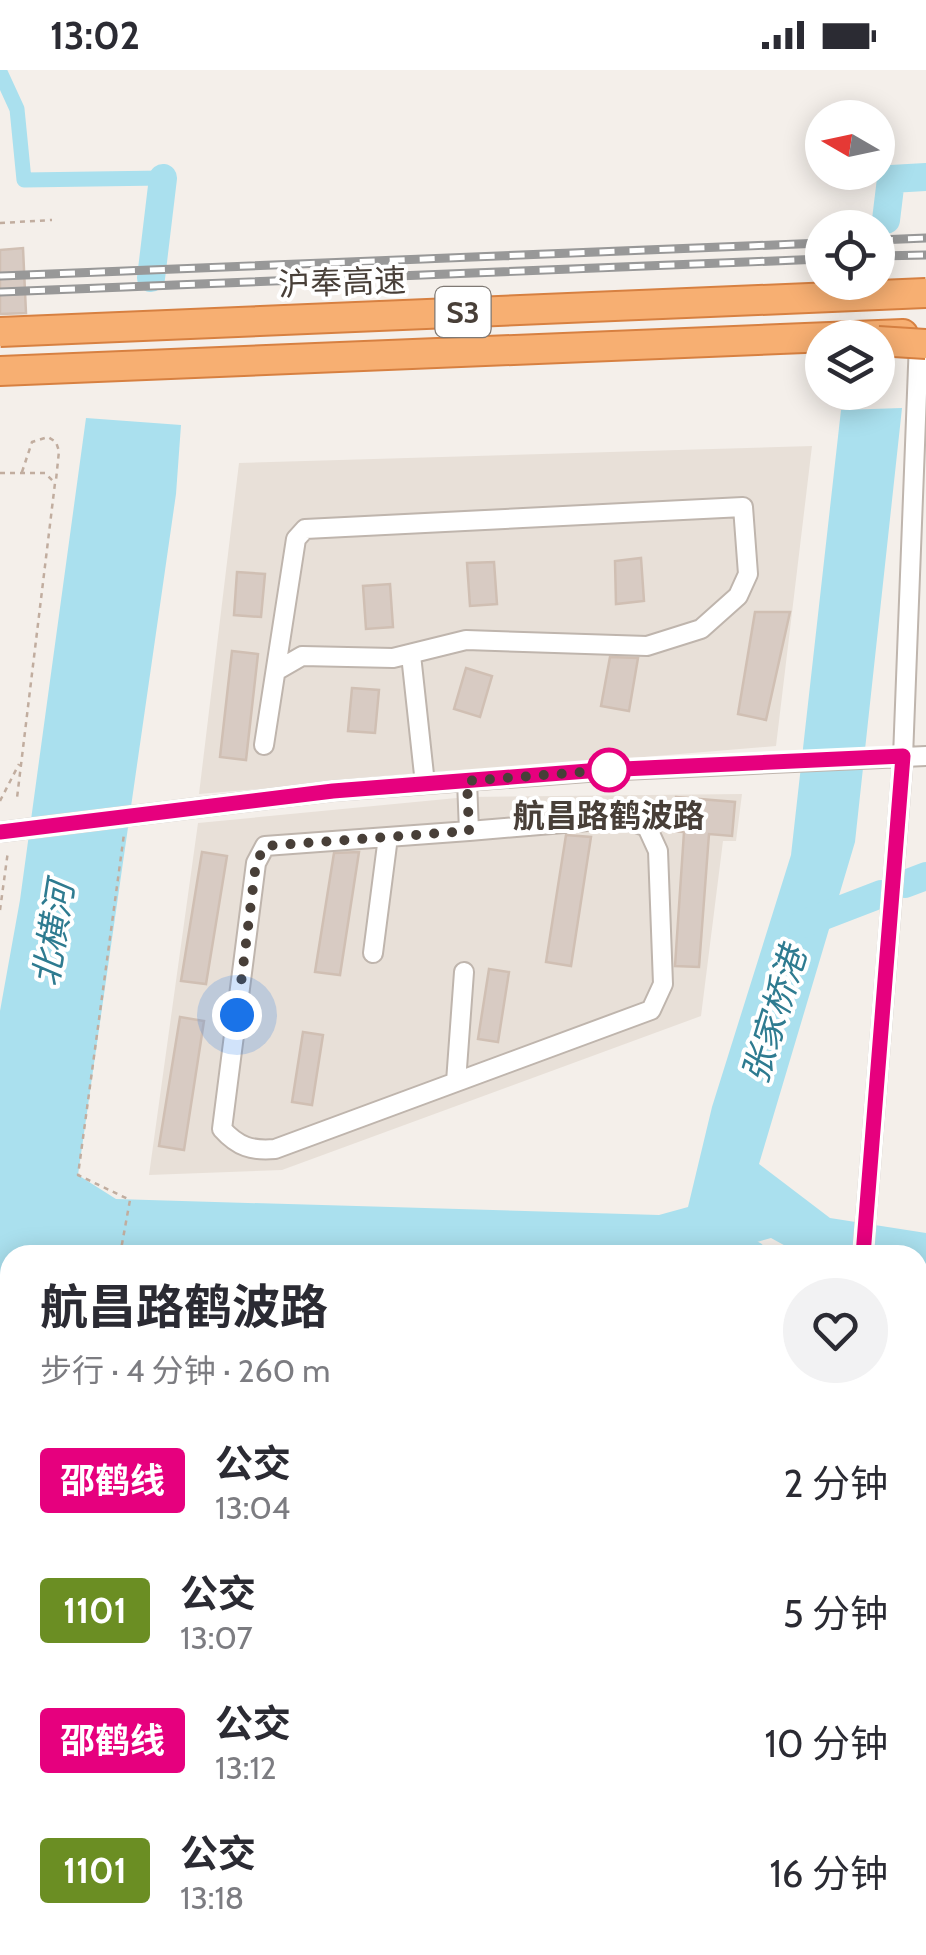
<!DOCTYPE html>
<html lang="zh">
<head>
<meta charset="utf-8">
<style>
  :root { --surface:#fff; --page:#f2f2f3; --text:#2b2b33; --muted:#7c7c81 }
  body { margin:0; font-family:Cabin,"Noto Sans SC",sans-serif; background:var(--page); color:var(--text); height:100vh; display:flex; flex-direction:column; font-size:38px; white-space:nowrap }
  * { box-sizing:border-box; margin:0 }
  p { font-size:32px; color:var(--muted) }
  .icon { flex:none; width:55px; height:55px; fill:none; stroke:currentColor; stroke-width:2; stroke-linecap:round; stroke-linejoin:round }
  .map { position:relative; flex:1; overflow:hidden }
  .side { position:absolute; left:0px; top:1175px; width:928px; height:710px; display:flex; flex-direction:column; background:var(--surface); border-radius:30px 30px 0 0; box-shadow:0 5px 25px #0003 }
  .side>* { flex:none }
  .badge { padding:0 20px; border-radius:8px; font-size:35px; line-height:65px }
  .needle { width:65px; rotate:279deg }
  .controls { position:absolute; left:805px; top:30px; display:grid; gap:20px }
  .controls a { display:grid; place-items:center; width:90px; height:90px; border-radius:50%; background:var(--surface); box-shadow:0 5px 25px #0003; font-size:50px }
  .you { position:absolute; width:50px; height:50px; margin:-25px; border:8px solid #fff; border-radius:50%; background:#1a73e8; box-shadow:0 0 0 15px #1a73e833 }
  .map>.badge { position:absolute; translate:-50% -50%; box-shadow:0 0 0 5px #fff }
  .round { display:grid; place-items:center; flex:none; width:105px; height:105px; border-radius:52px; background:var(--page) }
  .overview { display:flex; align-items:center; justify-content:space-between; height:170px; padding:0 40px }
  h1 { font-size:48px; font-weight:700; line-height:75px }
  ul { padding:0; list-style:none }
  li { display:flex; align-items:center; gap:30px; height:130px; padding:0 40px }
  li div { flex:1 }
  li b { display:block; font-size:38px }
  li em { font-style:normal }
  li .badge { min-width:110px; font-weight:700; text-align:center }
  .status { display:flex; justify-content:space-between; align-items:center; height:70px; padding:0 50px; background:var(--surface); direction:ltr }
  .status svg { height:28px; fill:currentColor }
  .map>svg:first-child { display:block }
</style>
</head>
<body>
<div class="status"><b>13:02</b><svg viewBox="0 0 49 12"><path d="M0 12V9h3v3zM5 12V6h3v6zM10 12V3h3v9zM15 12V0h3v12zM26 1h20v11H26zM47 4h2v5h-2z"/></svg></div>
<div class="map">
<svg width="926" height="1885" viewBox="0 0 926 1885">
  <rect width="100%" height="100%" fill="#f4efea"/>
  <!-- residential -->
  <path fill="#e8e0d8" d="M812,376L776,676L199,724L239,393Z
    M742,724L736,771H723L701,946L282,1100L149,1105L198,753L467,727Z
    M918,1565L926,1566V1885H824V1875H918Z
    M131,1875H601L600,1885H131Z"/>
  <!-- water -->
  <path fill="#aae0ee" d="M902,338L855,772L759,1094L830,1148L926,1163V1225L918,1224V1185H802L771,1168L743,1176L733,1185H10V1875H61L60,1885H0V941L20,830L86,348L181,355L176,424L78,1105L116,1129L659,1145L688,1137L712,1037L791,785L841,340Z"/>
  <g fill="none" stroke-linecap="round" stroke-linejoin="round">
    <!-- canal -->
    <path stroke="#aae0ee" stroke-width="15" d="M0,2L17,39L24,110L163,108"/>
    <!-- river -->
    <path stroke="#aae0ee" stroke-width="28" d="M886,150L891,109L926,107
      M151,208L163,108
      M905,814L926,806
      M803,854L881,824
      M695,1183L753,1185"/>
  </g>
  <!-- building -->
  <path fill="#d8cbc3" stroke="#d0bfb3" stroke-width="2.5" d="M23,178L26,243L0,244V180Z
    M641,488L644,531L616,534L615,491Z
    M494,492L497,534L470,536L467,493Z
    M237,502L265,504L261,547L234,545Z
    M390,514L393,557L366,559L363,516Z
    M755,542H790L766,650L738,644Z
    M232,581L258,584L246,690L220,687Z
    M610,587L638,588L629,641L601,636Z
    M466,598L492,606L480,647L454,639Z
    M352,618L379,620L375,663L348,661Z
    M676,727L735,732L732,766L709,764L699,897L675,896L684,762L673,761Z
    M566,765L591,767L571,896L546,892Z
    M202,782L227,786L206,914L181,911Z
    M359,782L340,905L315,902L334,783Z
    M489,899L509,902L498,972L478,969Z
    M180,947L204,951L184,1080L159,1076Z
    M303,962L323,965L312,1035L292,1032Z"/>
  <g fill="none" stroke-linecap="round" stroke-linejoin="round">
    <defs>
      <path id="minor" d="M411,585L425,714
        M264,675L296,469L305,459L743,437L748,504L738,526L701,559L647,576L466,570L393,588L302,586L276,601
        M467,711L469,761L623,748L647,757L658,781L663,914L651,940L275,1079C252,1081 238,1077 222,1059L256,793L265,776L469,761
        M0,762L333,721L601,701L926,686
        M373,883L388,767
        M456,1012L464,902
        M863,1185L903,687L919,271
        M0,1284L10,1286
        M918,1294H926
        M918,1632L926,1587
        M918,1723L926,1724
        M918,1857H926
        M814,1885L815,1875
        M900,1885L901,1875"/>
      <path id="highway" d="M0,301L903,264"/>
    </defs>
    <!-- minor casing -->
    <use href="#minor" stroke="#bfb5ad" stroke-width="22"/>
    <!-- highway casing -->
    <use href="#highway" stroke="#d78041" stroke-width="32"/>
    <!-- path -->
    <path stroke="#c1ad9f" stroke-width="2.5" stroke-dasharray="5 5" stroke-linecap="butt" d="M0,153L52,150
      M22,402L32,372L48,367L56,372L59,381L56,410
      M0,403H45L55,413L17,728
      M0,731L19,694
      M0,840L8,781
      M120,1185L130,1130L78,1105L124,764
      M72,1885V1875"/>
    <!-- minor -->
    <use href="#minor" stroke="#fff" stroke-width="18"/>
    <!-- highway -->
    <use href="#highway" stroke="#f7af72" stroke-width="28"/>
    <defs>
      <path id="rail" d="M878,170L926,168
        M878,186L926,185
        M0,206L822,173
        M0,222L822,189"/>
    </defs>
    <!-- rail casing -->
    <use href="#rail" stroke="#989898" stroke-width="9"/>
    <!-- rail -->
    <use href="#rail" stroke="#fff" stroke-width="5" stroke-dasharray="15" stroke-linecap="butt"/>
    <defs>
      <path id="highway-bridge" d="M0,262L926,223
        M878,271L926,274"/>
    </defs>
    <!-- highway-bridge casing -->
    <use href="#highway-bridge" stroke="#d78041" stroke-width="32" stroke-linecap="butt"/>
    <!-- highway-bridge -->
    <use href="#highway-bridge" stroke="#f7af72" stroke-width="28"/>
  </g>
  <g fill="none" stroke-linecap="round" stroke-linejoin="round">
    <defs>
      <path id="line" d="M0,762L333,721L601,700L903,686L863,1185"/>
    </defs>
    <!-- line casing -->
    <use href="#line" stroke="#fff" stroke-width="22"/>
    <!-- line -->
    <use href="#line" stroke="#e6007e" stroke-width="15"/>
    <!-- walk -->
    <path stroke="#483f38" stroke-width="10" stroke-dasharray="0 18" d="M237,945L256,793L265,776L469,761L467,711L609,700"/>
  </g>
  <!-- markers -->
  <circle fill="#fff" stroke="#e6007e" stroke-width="5" cx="609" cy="700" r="20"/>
  <g text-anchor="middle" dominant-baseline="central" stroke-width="8" stroke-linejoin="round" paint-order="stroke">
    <!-- shield labels -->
    <rect fill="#fff" stroke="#7f7974" stroke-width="2.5" x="435.5" y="217" width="55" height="50" rx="8"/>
    <g font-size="30" font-weight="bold" fill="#483f38">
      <text x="463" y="242">S3</text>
    </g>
    <!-- street labels -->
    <g font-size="32" fill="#483f38" stroke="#fff">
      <text transform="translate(342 212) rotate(-2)">沪奉高速</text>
    </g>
    <!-- stop labels -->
    <g font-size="32" font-weight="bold" fill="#483f38" stroke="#fff">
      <text x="609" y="745">航昌路鹤波路</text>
    </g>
    <!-- water labels -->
    <g font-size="35" font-style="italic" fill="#2e7b90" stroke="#fff">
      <text transform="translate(53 864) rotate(-81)">北横河</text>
      <text transform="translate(774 945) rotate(-73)">张家桥港</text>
    </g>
  </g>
</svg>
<div class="controls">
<a><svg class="needle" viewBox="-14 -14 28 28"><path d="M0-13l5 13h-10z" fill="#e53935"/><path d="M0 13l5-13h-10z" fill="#7c7c81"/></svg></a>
<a><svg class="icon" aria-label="locate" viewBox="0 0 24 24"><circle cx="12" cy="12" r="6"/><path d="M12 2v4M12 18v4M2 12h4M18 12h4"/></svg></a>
<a><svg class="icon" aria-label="layers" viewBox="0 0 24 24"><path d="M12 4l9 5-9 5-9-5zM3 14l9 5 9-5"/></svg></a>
</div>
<div class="you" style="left:237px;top:945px"></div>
<section class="side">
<div class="overview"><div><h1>航昌路鹤波路</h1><p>步行 · 4 分钟 · 260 m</p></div><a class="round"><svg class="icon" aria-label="heart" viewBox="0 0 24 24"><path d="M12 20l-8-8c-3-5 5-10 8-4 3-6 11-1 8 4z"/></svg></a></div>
<ul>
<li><span class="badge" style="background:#e6007e;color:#fff">邵鹤线</span><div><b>公交</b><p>13:04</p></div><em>2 分钟</em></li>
<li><span class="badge" style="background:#6b8e23;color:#fff">1101</span><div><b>公交</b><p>13:07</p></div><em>5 分钟</em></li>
<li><span class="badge" style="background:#e6007e;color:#fff">邵鹤线</span><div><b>公交</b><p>13:12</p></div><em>10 分钟</em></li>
<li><span class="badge" style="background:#6b8e23;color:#fff">1101</span><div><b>公交</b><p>13:18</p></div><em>16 分钟</em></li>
</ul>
</section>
</div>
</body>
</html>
